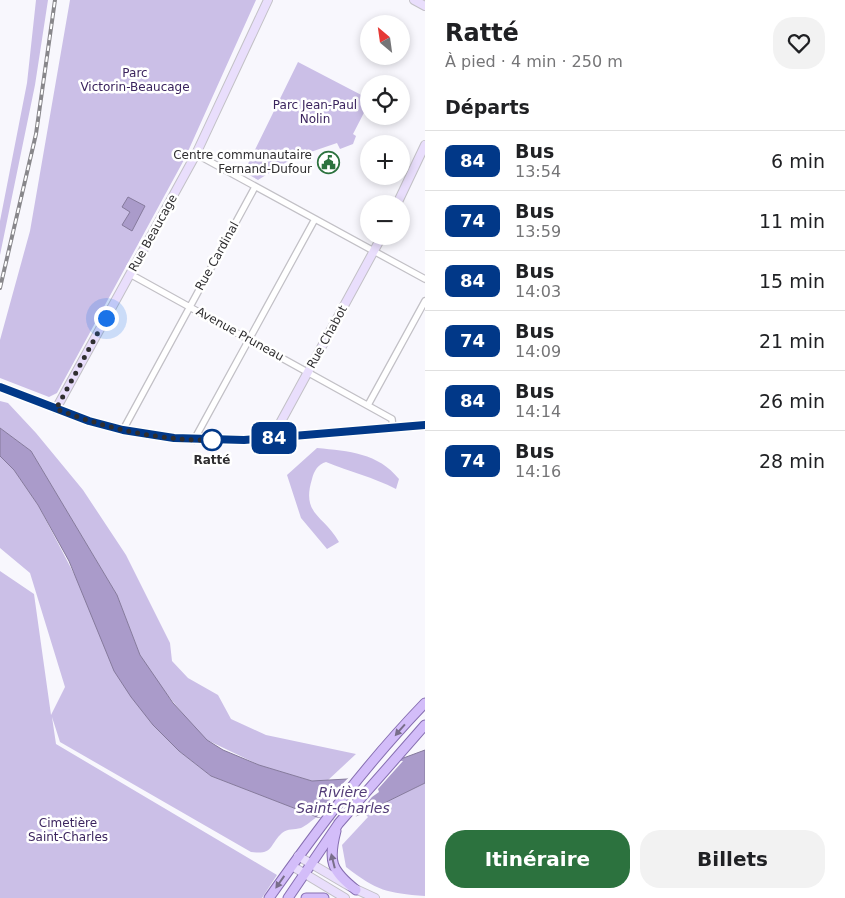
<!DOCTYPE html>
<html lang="fr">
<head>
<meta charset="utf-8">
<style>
  :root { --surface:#fff; --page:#f2f2f2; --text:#202124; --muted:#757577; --line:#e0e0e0; --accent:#2c723e }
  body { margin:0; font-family:"DejaVu Sans",sans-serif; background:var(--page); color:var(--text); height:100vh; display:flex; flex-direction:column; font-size:19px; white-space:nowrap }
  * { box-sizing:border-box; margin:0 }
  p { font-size:16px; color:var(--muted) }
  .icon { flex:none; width:28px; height:28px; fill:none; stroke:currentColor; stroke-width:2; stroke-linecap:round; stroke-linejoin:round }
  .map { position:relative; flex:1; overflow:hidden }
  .side { display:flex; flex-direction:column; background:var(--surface); width:420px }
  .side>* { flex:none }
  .badge { padding:0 10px; border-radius:8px; font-size:18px; line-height:32px }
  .needle { width:32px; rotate:331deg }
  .fabs { position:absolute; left:360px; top:15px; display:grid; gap:10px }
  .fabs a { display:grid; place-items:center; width:50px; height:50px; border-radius:50%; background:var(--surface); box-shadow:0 2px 8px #0003; font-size:25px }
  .you { position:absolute; width:25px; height:25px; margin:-12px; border:4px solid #fff; border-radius:50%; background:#1a73e8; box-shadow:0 0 0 8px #1a73e833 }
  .map>.badge { position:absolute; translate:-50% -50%; box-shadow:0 0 0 2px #fff }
  h2 { padding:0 20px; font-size:19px; line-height:45px }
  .round { display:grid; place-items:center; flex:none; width:52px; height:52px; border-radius:20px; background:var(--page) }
  .head { display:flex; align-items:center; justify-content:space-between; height:85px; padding:0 20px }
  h1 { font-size:24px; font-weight:700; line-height:38px }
  .action { display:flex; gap:10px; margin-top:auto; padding:10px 20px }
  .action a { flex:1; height:58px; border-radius:20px; background:var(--accent); color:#fff; font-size:20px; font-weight:700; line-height:58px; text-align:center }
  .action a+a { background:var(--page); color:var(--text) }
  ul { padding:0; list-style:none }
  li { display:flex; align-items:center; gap:15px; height:60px; padding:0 20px; border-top:1px solid var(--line) }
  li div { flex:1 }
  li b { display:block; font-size:19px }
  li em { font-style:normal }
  li .badge { min-width:55px; font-weight:700; text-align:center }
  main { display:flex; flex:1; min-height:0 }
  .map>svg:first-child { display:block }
</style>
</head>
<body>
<main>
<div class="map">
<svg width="425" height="898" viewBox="0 0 425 898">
  <rect width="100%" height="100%" fill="#f8f7fd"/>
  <!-- green -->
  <path fill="#cbbfe7" d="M36,0H48L35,85L0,255V221L27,83Z
    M70,0H256L185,158L57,393L49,397L0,378V340L30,231Z
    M298,62L369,99V103L353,134L356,136L353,144L340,149L337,143L293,158L258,180L244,172Z
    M0,401L8,403L36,433L83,490L126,555L170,643L172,661L188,678L218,695L231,719L266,735L356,754L326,782L312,781L259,765L207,740L189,722L155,679L140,655L117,595L31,451L0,428Z
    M317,448C349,451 378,453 399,479L396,489C373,477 350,472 326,462C318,464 314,471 312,479C301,515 324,515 339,542L327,549L301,518L287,475Z
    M0,456L14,470L38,505L153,725L179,751L211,776L317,817C312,820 306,826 301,828C294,830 288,828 282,833C269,845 274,855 251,852L60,742L52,717L56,744L277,875L262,898H0V571L34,594L51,715L65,687L30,573L0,548Z
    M425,783V896C387,893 377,891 346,867L342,845L368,817L364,813Z"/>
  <!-- water -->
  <path fill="#aa9bca" stroke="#857a9c" d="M128,197L145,206L132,231L122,225L130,212L122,207Z
    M0,428L31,451L117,595L140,655L173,703L207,740L223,750L259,765L312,781L347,779L425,750V783L364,813L342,821L317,817L211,776L179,751L153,725L131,697L114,671L69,561L38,505L14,470L0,456Z"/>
  <!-- pier -->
  <path fill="#f8f7fd" d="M393,760L403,761L378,789L379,792L372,797L354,819L346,822L317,817L330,800V797L350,776Z"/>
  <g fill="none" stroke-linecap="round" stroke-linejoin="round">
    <defs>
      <path id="street" d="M196,154L425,279
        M130,274L392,419L393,429
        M368,405L425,301
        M123,430L255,187
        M194,440L315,219"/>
      <path id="secondary" d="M414,0L425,6
        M397,204L425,145
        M0,387L89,421L123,430L174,438L244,440L425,425
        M56,409L196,154L268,0
        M272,438L382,236
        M298,856L349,886L375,898
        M292,866L345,898"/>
      <path id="primary" d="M336,831C328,862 331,870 356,890
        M269,898C317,830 367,763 425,703
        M288,898L339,823L425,725
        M306,898H324"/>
    </defs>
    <!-- street casing -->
    <use href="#street" stroke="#c2c0c6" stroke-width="8"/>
    <!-- secondary casing -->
    <use href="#secondary" stroke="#c2c0c6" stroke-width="10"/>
    <!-- primary casing -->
    <use href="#primary" stroke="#866eb0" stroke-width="11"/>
    <!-- street -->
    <use href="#street" stroke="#fff" stroke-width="5.5"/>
    <!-- secondary -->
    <use href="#secondary" stroke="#e9defc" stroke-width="8"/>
    <!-- primary -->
    <use href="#primary" stroke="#d3bdf9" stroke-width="9"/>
    <defs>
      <path id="rail" d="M0,288L36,134L55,0"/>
    </defs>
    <!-- rail casing -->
    <use href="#rail" stroke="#88878b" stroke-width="4"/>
    <!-- rail -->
    <use href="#rail" stroke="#fff" stroke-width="2" stroke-dasharray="5.5" stroke-linecap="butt"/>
  </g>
  <!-- one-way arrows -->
  <defs><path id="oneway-solid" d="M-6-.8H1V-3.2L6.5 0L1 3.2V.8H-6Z" transform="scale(1.25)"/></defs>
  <g fill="#796e8a">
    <use href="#oneway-solid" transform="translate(400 730) rotate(131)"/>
    <use href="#oneway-solid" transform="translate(333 861) rotate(-104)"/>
    <use href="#oneway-solid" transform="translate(280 882) rotate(125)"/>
  </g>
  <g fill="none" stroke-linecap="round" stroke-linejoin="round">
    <defs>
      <path id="line" d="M0,387L89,421L123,430L174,438L244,440L425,425"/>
    </defs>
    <!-- line casing -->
    <use href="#line" stroke="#fff" stroke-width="11"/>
    <!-- line -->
    <use href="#line" stroke="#013888" stroke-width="8"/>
    <!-- walk -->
    <path stroke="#2f2e30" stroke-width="5" stroke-dasharray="0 9" d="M106,318L56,409C105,428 159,441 212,440"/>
  </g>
  <!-- icons -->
  <defs>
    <symbol id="civic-ring" viewBox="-11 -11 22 22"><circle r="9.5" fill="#fff" stroke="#2c723e" stroke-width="1.5"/><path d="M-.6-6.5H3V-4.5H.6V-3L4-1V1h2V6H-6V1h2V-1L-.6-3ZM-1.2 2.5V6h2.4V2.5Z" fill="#2c723e"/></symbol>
  </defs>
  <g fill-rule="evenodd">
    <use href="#civic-ring" x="316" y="150" width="25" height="25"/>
  </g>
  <!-- markers -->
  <circle fill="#fff" stroke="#013888" stroke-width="2.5" cx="212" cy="440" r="10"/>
  <g text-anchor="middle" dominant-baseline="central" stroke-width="5" stroke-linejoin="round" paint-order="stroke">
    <!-- park labels -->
    <g font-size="12" fill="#3b245e" stroke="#fff">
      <text x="135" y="73">Parc<tspan x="135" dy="14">Victorin-Beaucage</tspan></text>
      <text x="315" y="105">Parc Jean-Paul<tspan x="315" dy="14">Nolin</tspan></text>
      <text x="68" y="823">Cimetière<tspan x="68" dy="14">Saint-Charles</tspan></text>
    </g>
    <!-- poi labels -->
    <g font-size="12" fill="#2f2e30" stroke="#fff" text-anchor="end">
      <text x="312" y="155">Centre communautaire<tspan x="312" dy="14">Fernand-Dufour</tspan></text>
    </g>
    <!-- street labels -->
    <g font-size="12" fill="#2f2e30" stroke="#fff">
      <text transform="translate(153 233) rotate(-61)">Rue Beaucage</text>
      <text transform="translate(217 256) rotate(-61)">Rue Cardinal</text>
      <text transform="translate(240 334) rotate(29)">Avenue Pruneau</text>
      <text transform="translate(327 337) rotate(-61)">Rue Chabot</text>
    </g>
    <!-- stop labels -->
    <g font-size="12" font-weight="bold" fill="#2f2e30" stroke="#fff">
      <text x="212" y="460">Ratté</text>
    </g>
    <!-- water labels -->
    <g font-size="14" font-style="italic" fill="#513b76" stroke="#fff">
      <text x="343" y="792">Rivière<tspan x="343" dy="16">Saint-Charles</tspan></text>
    </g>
  </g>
</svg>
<div class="fabs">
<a><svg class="needle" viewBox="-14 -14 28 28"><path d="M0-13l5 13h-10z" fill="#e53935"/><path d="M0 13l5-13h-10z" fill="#757577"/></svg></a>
<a><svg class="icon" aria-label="locate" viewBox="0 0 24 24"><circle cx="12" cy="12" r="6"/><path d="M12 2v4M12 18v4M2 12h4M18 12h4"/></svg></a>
<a>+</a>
<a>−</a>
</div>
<div class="you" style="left:106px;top:318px"></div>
<b class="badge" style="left:274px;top:438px;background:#013888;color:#fff">84</b>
</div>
<section class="side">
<div class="head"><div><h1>Ratté</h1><p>À pied · 4 min · 250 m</p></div><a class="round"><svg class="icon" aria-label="heart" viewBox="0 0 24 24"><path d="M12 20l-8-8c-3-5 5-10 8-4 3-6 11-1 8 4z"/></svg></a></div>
<h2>Départs</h2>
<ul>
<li><span class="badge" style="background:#013888;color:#fff">84</span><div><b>Bus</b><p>13:54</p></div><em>6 min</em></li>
<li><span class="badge" style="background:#013888;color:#fff">74</span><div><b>Bus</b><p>13:59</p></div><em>11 min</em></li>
<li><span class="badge" style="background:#013888;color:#fff">84</span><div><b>Bus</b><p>14:03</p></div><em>15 min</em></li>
<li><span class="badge" style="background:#013888;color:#fff">74</span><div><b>Bus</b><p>14:09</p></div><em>21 min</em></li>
<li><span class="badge" style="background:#013888;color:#fff">84</span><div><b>Bus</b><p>14:14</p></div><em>26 min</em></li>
<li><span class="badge" style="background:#013888;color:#fff">74</span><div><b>Bus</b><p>14:16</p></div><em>28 min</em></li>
</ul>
<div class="action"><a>Itinéraire</a><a>Billets</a></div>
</section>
</main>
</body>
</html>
